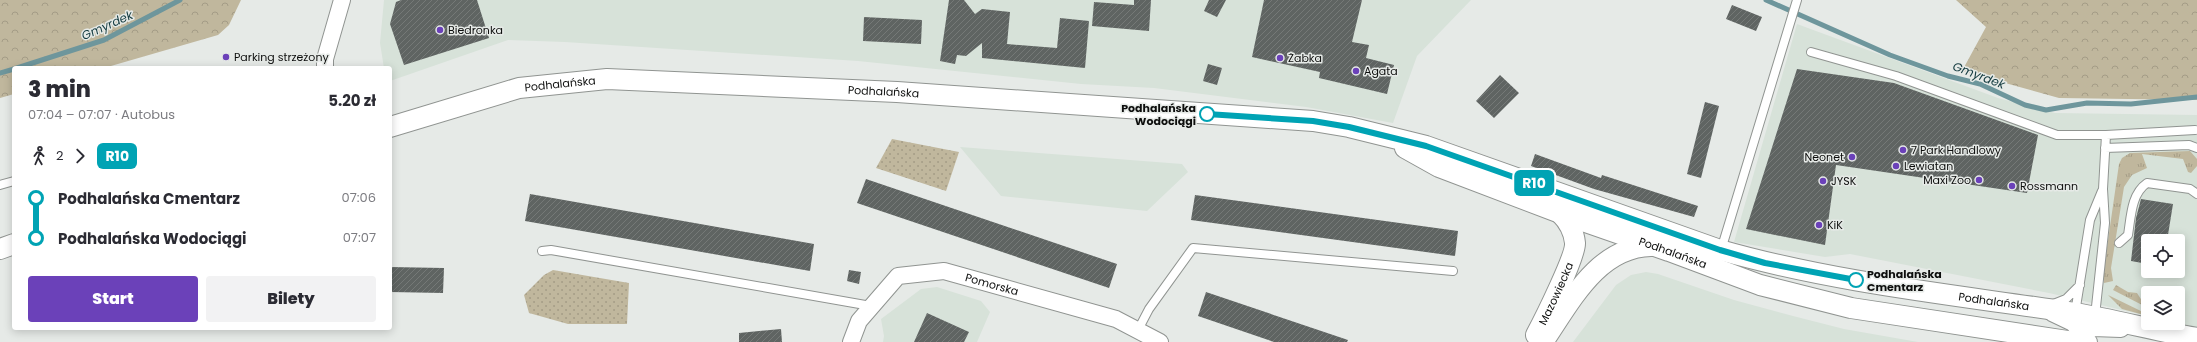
<!DOCTYPE html>
<html lang="pl">
<head>
<meta charset="utf-8">
<style>
  :root { --surface:#fff; --page:#f2f2f3; --text:#2b2b33; --muted:#7c7c81; --accent:#6b41b9 }
  body { margin:0; font-family:Poppins,sans-serif; background:var(--page); color:var(--text); height:100vh; display:flex; flex-direction:column; font-size:15px; white-space:nowrap }
  * { box-sizing:border-box; margin:0 }
  p { font-size:13px; color:var(--muted) }
  .icon { flex:none; width:22px; height:22px; fill:none; stroke:currentColor; stroke-width:2; stroke-linecap:round; stroke-linejoin:round }
  .map { position:relative; flex:1; overflow:hidden }
  .sheet { position:absolute; left:12px; top:66px; width:380px; height:264px; display:flex; flex-direction:column; background:var(--surface); border-radius:4px; box-shadow:0 2px 10px #0003 }
  .sheet>* { flex:none }
  .badge { padding:0 8px; border-radius:6px; font-size:14px; line-height:26px }
  .buttons { position:absolute; left:2141px; top:234px; display:grid; gap:8px }
  .buttons a { display:grid; place-items:center; width:44px; height:44px; border-radius:4px; background:var(--surface); box-shadow:0 2px 10px #0003; font-size:20px }
  .map>.badge { position:absolute; translate:-50% -50%; box-shadow:0 0 0 2px #fff }
  .legs { display:flex; align-items:center; gap:6px; height:44px; padding:0 16px; font-size:13px }
  .legs p { margin-inline-start:auto }
  .headline { display:flex; align-items:center; justify-content:space-between; height:68px; padding:0 16px }
  h1 { font-size:22px; font-weight:800; line-height:30px }
  .action { display:flex; gap:8px; margin-top:auto; padding:8px 16px }
  .action a { flex:1; height:46px; border-radius:4px; background:var(--accent); color:#fff; font-size:16px; font-weight:800; line-height:46px; text-align:center }
  .action a+a { background:var(--page); color:var(--text) }
  ul { padding:0 16px; list-style:none }
  li { display:flex; align-items:center; gap:14px; height:40px; font-size:15px }
  li i { display:grid; place-items:center; width:6px; height:100%; margin:0 5px; background:currentColor }
  li i::after { content:''; width:10px; height:10px; margin:-5px; border:3px solid; border-radius:50%; background:var(--surface) }
  li p { margin-inline-start:auto }
  li:first-child i { background:linear-gradient(#0000 50%,currentColor 0) }
  li:last-child i { background:linear-gradient(currentColor 50%,#0000 0) }
  .map>svg:first-child { display:block }
</style>
</head>
<body>
<div class="map">
<svg width="2197" height="342" viewBox="0 0 2197 342">
  <defs>
    <pattern id="grass-tufts" width="24" height="20" patternUnits="userSpaceOnUse"><rect width="24" height="20" fill="#c0b79d"/><path d="M3 7l-1-3M5 7V3M7 7l1-3M15 17l-1-3M17 17v-4M19 17l1-3" fill="none" stroke="#a49c86"/></pattern>
    <pattern id="forest-crowns" width="20" height="18" patternUnits="userSpaceOnUse"><rect width="20" height="18" fill="#c0b79d"/><path d="M2 6a3 3 0 1 1 6 0M12 15a3 3 0 1 1 6 0" fill="none" stroke="#a49c86"/></pattern>
    <pattern id="park-dots" width="8" height="8" patternUnits="userSpaceOnUse"><rect width="8" height="8" fill="#c0b79d"/><path d="M2 2h.1M6 6h.1" fill="none" stroke="#a49c86" stroke-width="1.8" stroke-linecap="round"/></pattern>
    <pattern id="building-hatch" width="6" height="6" patternUnits="userSpaceOnUse"><rect width="6" height="6" fill="#5f6462"/><path d="M-1 1l2-2M0 6l6-6M5 7l2-2" fill="none" stroke="#757977"/></pattern>
  </defs>
  <rect width="100%" height="100%" fill="#e6eae7"/>
  <!-- built -->
  <path fill="#d7e2d9" fill-rule="evenodd" d="M384,0H1471L1417,56L1393,123L1306,107L1154,88L1081,84L858,61L565,42L508,40L390,81V68H384L380,43Z
    M1797,24L1998,98L2055,113L2197,115V327L2178,323V293H2148V316L2049,293L1850,254L1825,257L1734,242ZM2148,241H2178V271H2148Z
    M960,147L1182,164L1188,172L1147,211L1001,196Z
    M1646,272L1658,274L1734,300L1793,316L1844,329L1918,342H1573L1616,285L1631,275Z
    M937,287L981,301L990,312L977,342H883L884,336L881,319L921,289Z"/>
  <!-- grass -->
  <path fill="url(#grass-tufts)" d="M2190,151L2197,159V166L2191,173L2188,172L2183,159L2142,154L2147,168L2132,175L2124,187L2111,268L2113,281L2104,283L2103,275L2119,164L2122,158L2130,153Z
    M2116,285L2128,292L2137,293L2146,307L2113,290Z
    M2108,295L2145,313L2144,315L2122,309Z"/>
  <!-- forest -->
  <path fill="url(#forest-crowns)" d="M0,0H241L229,25L218,35L104,68H14V94L0,98Z
    M1956,0H2197V100L2059,98L1962,71L1986,27Z"/>
  <!-- park -->
  <path fill="url(#park-dots)" d="M892,139L959,152L946,191L876,168Z
    M553,270L629,283L627,324H568L529,313L524,295L544,275Z"/>
  <g fill="none" stroke-linecap="round" stroke-linejoin="round">
    <!-- stream -->
    <path stroke="#6e969c" stroke-width="5" d="M1766,0L1890,55L1948,76L1980,84L2025,105L2046,110L2087,103L2131,104L2197,97
      M17,68L104,40L180,0
      M0,73L14,69"/>
  </g>
  <!-- building -->
  <path fill="url(#building-hatch)" d="M401,0H477L489,38L404,65L390,24L396,2Z
    M949,0H964L975,14L982,9L1010,12L1007,44L1057,48L1060,18L1089,21L1085,68L982,58V43L966,56L957,55L955,64L940,61Z
    M1134,0H1151L1149,31L1092,26L1094,2L1134,5Z
    M1209,0H1226L1217,17L1204,11Z
    M1264,0H1362L1352,42L1369,45L1366,58L1394,65L1387,94L1319,78L1320,72L1252,57Z
    M1732,5L1762,17L1756,31L1726,19Z
    M864,17L922,20L921,44L863,41Z
    M1208,64L1222,68L1217,85L1203,81Z
    M1797,69L1894,83L2038,135L2027,193L1836,165L1825,245L1746,229Z
    M1500,75L1519,93L1494,118L1476,101Z
    M1705,102L1719,106L1701,178L1687,174Z
    M1535,154L1601,178L1602,175L1698,206L1694,217L1594,189L1531,166Z
    M866,179L1117,264L1109,288L857,203Z
    M530,194L814,244L810,271L525,221Z
    M1195,195L1458,231L1455,256L1191,220Z
    M2141,199L2173,204L2167,241H2148V264L2131,261L2136,218Z
    M390,267L444,268L443,293L390,292Z
    M849,270L861,272L859,284L847,281Z
    M1206,292L1348,340L1347,342H1274L1198,316Z
    M927,313L969,332L964,342H914Z
    M781,329L782,342H739V333Z"/>
  <g fill="none" stroke-linecap="round" stroke-linejoin="round">
    <defs>
      <path id="service" d="M1811,52L1896,76L2057,135H2106L2195,130
        M2105,148L2189,145L2197,148
        M0,185L14,181
        M2119,243L2128,235C2131,217 2131,194 2147,183L2190,189L2197,194
        M1721,250L1797,0
        M542,251L551,250L871,306
        M2051,305L2066,299L2080,285
        M2075,313L2090,220L2102,191
        M2095,316L2105,223L2103,189L2106,135
        M1138,330L1149,309L1193,248L1453,271"/>
      <g id="minor">
        <path d="M325,68V59L342,0"/>
        <path d="M2052,313L2073,323L2089,342"/>
        <path id="s1" d="M851,342L859,321L898,276L944,271L1116,319L1160,342"/>
        <path d="M2070,342L2093,328L2121,329"/>
      </g>
      <g id="tertiary">
        <path id="s2" d="M390,127L519,88L607,79L897,92L1313,121L1349,127L1426,146L1720,250C1836,283 1957,295 2075,313C2116,320 2156,331 2197,338"/>
        <path id="s3" d="M1405,148L1439,167L1560,213L1669,251L1760,285L1851,308L2074,342"/>
        <path d="M0,249L14,244"/>
        <path id="s4" d="M1536,335C1544,320 1576,256 1575,243C1574,232 1568,221 1560,213"/>
        <path d="M1543,342C1570,303 1597,247 1651,246"/>
      </g>
    </defs>
    <!-- service casing -->
    <use href="#service" stroke="#909491" stroke-width="10"/>
    <!-- minor casing -->
    <use href="#minor" stroke="#909491" stroke-width="18"/>
    <!-- tertiary casing -->
    <use href="#tertiary" stroke="#909491" stroke-width="22"/>
    <!-- service -->
    <use href="#service" stroke="#fff" stroke-width="8"/>
    <!-- minor -->
    <use href="#minor" stroke="#fff" stroke-width="16"/>
    <!-- tertiary -->
    <use href="#tertiary" stroke="#fff" stroke-width="20"/>
  </g>
  <g fill="none" stroke-linecap="round" stroke-linejoin="round">
    <defs>
      <path id="line-1" d="M1207,114L1313,121L1349,127L1426,146L1720,250L1765,263L1856,280"/>
    </defs>
    <!-- line-1 casing -->
    <use href="#line-1" stroke="#fff" stroke-width="9"/>
    <!-- line-1 -->
    <use href="#line-1" stroke="#00a3b4" stroke-width="6"/>
  </g>
  <!-- markers -->
  <g fill="#6b41b9" stroke="#e6eae7" stroke-width="1.5">
    <circle cx="440" cy="30" r="4"/>
    <circle cx="226" cy="57" r="4"/>
    <circle cx="1280" cy="58" r="4"/>
    <circle cx="1356" cy="71" r="4"/>
    <circle cx="1903" cy="150" r="4"/>
    <circle cx="1852" cy="157" r="4"/>
    <circle cx="1896" cy="166" r="4"/>
    <circle cx="1979" cy="180" r="4"/>
    <circle cx="1823" cy="181" r="4"/>
    <circle cx="2012" cy="186" r="4"/>
    <circle cx="1819" cy="225" r="4"/>
  </g>
  <g fill="#fff" stroke="#00a3b4" stroke-width="2">
    <circle cx="1207" cy="114" r="7"/>
    <circle cx="1856" cy="280" r="7"/>
  </g>
  <g text-anchor="middle" dominant-baseline="central" stroke-width="3" stroke-linejoin="round" paint-order="stroke">
    <!-- poi labels -->
    <g font-size="11" fill="#0d0e0d" stroke="#e6eae7" text-anchor="start">
      <text x="448" y="30">Biedronka</text>
      <text x="234" y="57">Parking strzeżony</text>
      <text x="1288" y="58">Żabka</text>
      <text x="1364" y="71">Agata</text>
      <text x="1911" y="150">7 Park Handlowy</text>
      <text x="1844" y="157" text-anchor="end">Neonet</text>
      <text x="1904" y="166">Lewiatan</text>
      <text x="1971" y="180" text-anchor="end">Maxi Zoo</text>
      <text x="1831" y="181">JYSK</text>
      <text x="2020" y="186">Rossmann</text>
      <text x="1827" y="225">KiK</text>
    </g>
    <!-- street labels -->
    <g font-size="11" fill="#0d0e0d" stroke="#e6eae7">
      <text stroke="none"><textPath href="#s2" startOffset="176">Podhalańska</textPath></text>
      <text stroke="none"><textPath href="#s2" startOffset="500">Podhalańska</textPath></text>
      <text stroke="none"><textPath href="#s3" startOffset="288">Podhalańska</textPath></text>
      <text stroke="none"><textPath href="#s1" startOffset="178">Pomorska</textPath></text>
      <text stroke="none"><textPath href="#s4" startOffset="46">Mazowiecka</textPath></text>
      <text stroke="none"><textPath href="#s2" startOffset="1637">Podhalańska</textPath></text>
    </g>
    <!-- stop labels -->
    <g font-size="11" font-weight="bold" fill="#0d0e0d" stroke="#e6eae7" text-anchor="end">
      <text x="1196" y="108">Podhalańska<tspan x="1196" dy="13">Wodociągi</tspan></text>
      <text x="1867" y="274" text-anchor="start">Podhalańska<tspan x="1867" dy="13">Cmentarz</tspan></text>
    </g>
    <!-- water labels -->
    <g font-size="12" font-style="italic" fill="#143b40" stroke="#e6eae7">
      <text transform="translate(107 25) rotate(-24)">Gmyrdek</text>
      <text transform="translate(1979 75) rotate(21)">Gmyrdek</text>
    </g>
  </g>
</svg>
<div class="buttons">
<a><svg class="icon" aria-label="locate" viewBox="0 0 24 24"><circle cx="12" cy="12" r="6"/><path d="M12 2v4M12 18v4M2 12h4M18 12h4"/></svg></a>
<a><svg class="icon" aria-label="layers" viewBox="0 0 24 24"><path d="M12 4l9 5-9 5-9-5zM3 14l9 5 9-5"/></svg></a>
</div>
<b class="badge" style="left:1534px;top:183px;background:#00a3b4;color:#fff">R10</b>
<section class="sheet">
<div class="headline"><div><h1>3 min</h1><p>07:04 – 07:07 · Autobus</p></div><b>5.20 zł</b></div>
<div class="legs"><svg class="icon" aria-label="walk" viewBox="0 0 24 24"><circle cx="13" cy="4" r="2"/><path d="M13 8l-2 6 4 7M11 14l-3 7M7 12l3-4h3l4 4"/></svg>2<svg class="icon" aria-label="forward" viewBox="0 0 24 24"><path d="M9 5l7 7-7 7"/></svg><b class="badge" style="background:#00a3b4;color:#fff">R10</b></div>
<ul>
<li><i style="color:#00a3b4"></i><b>Podhalańska Cmentarz</b><p>07:06</p></li>
<li><i style="color:#00a3b4"></i><b>Podhalańska Wodociągi</b><p>07:07</p></li>
</ul>
<div class="action"><a>Start</a><a>Bilety</a></div>
</section>
</div>
</body>
</html>
